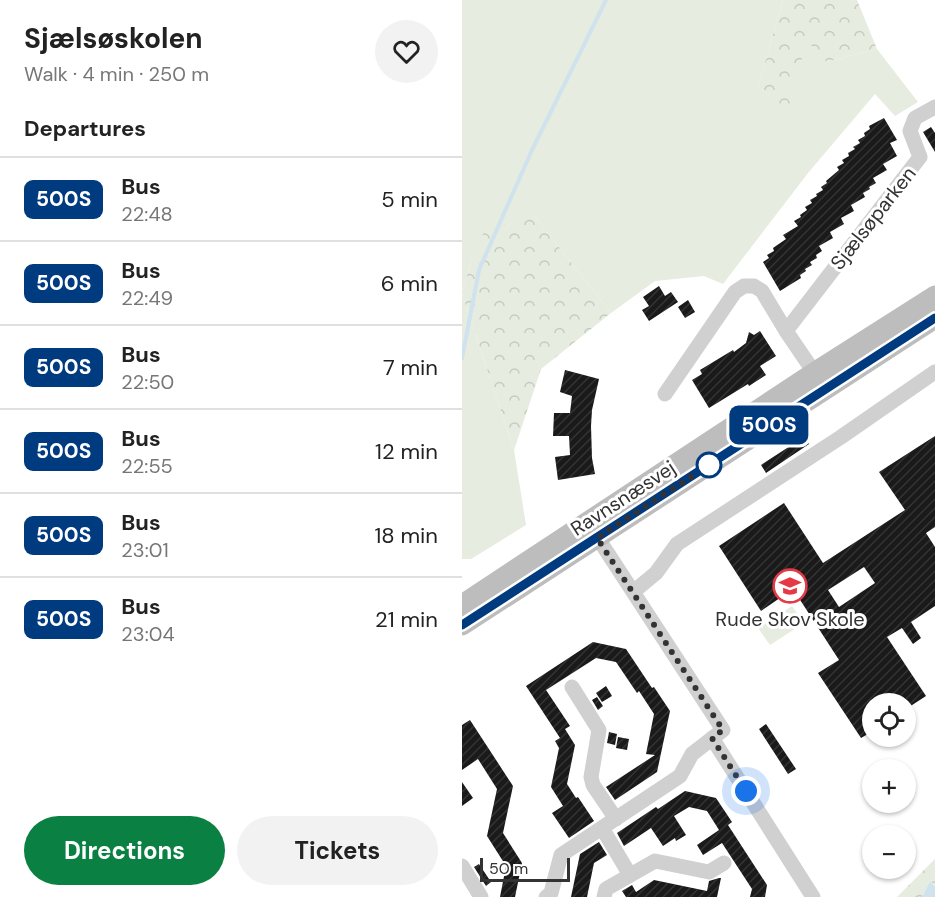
<!DOCTYPE html>
<html lang="en">
<head>
<meta charset="utf-8">
<style>
  :root { --surface:#fff; --page:#f2f2f2; --text:#222; --muted:#767676; --line:#e0e0e0; --accent:#0b8043 }
  body { margin:0; font-family:"DM Sans",sans-serif; background:var(--page); color:var(--text); height:100vh; display:flex; flex-direction:column; font-size:22px; white-space:nowrap }
  * { box-sizing:border-box; margin:0 }
  p { font-size:20px; color:var(--muted) }
  .icon { flex:none; width:33px; height:33px; fill:none; stroke:currentColor; stroke-width:2; stroke-linecap:round; stroke-linejoin:round }
  .map { position:relative; flex:1; overflow:hidden }
  .drawer { display:flex; flex-direction:column; background:var(--surface); width:462px }
  .drawer>* { flex:none }
  .badge { padding:0 12px; border-radius:9px; font-size:21px; line-height:39px }
  .tools { position:absolute; left:400px; top:693px; display:grid; gap:12px }
  .tools a { display:grid; place-items:center; width:54px; height:54px; border-radius:50%; background:var(--surface); box-shadow:0 2px 4px #0004; font-size:30px }
  .scale { position:absolute; left:18px; bottom:15px; width:90px; box-sizing:border-box; padding-left:6px; border:3px solid #333; border-top:0; font-size:16px; line-height:21px; white-space:nowrap; color:#333; -webkit-text-stroke:4px #fff; paint-order:stroke }
  .you { position:absolute; width:30px; height:30px; margin:-15px; border:4px solid #fff; border-radius:50%; background:#1a73e8; box-shadow:0 0 0 9px #1a73e833 }
  .map>.badge { position:absolute; translate:-50% -50%; box-shadow:0 0 0 3px #fff }
  h2 { padding:0 24px; font-size:22px; line-height:54px }
  .round { display:grid; place-items:center; flex:none; width:63px; height:63px; border-radius:32px; background:var(--page) }
  .overview { display:flex; align-items:center; justify-content:space-between; height:102px; padding:0 24px }
  h1 { font-size:28px; font-weight:700; line-height:45px }
  .cta { display:flex; gap:12px; margin-top:auto; padding:12px 24px }
  .cta a { flex:1; height:69px; border-radius:36px; background:var(--accent); color:#fff; font-size:24px; font-weight:700; line-height:69px; text-align:center }
  .cta a+a { background:var(--page); color:var(--text) }
  ul { padding:0; list-style:none }
  li { display:flex; align-items:center; gap:18px; height:84px; padding:0 24px; border-top:2px solid var(--line) }
  li div { flex:1 }
  li b { display:block; font-size:22px }
  li em { font-style:normal }
  li .badge { min-width:66px; font-weight:700; text-align:center }
  main { display:flex; flex:1; min-height:0 }
  .map>svg:first-child { display:block }
</style>
</head>
<body>
<main>
<section class="drawer">
<div class="overview"><div><h1>Sjælsøskolen</h1><p>Walk · 4 min · 250 m</p></div><a class="round"><svg class="icon" aria-label="heart" viewBox="0 0 24 24"><path d="M12 20l-8-8c-3-5 5-10 8-4 3-6 11-1 8 4z"/></svg></a></div>
<h2>Departures</h2>
<ul>
<li><span class="badge" style="background:#003b80;color:#fff">500S</span><div><b>Bus</b><p>22:48</p></div><em>5 min</em></li>
<li><span class="badge" style="background:#003b80;color:#fff">500S</span><div><b>Bus</b><p>22:49</p></div><em>6 min</em></li>
<li><span class="badge" style="background:#003b80;color:#fff">500S</span><div><b>Bus</b><p>22:50</p></div><em>7 min</em></li>
<li><span class="badge" style="background:#003b80;color:#fff">500S</span><div><b>Bus</b><p>22:55</p></div><em>12 min</em></li>
<li><span class="badge" style="background:#003b80;color:#fff">500S</span><div><b>Bus</b><p>23:01</p></div><em>18 min</em></li>
<li><span class="badge" style="background:#003b80;color:#fff">500S</span><div><b>Bus</b><p>23:04</p></div><em>21 min</em></li>
</ul>
<div class="cta"><a>Directions</a><a>Tickets</a></div>
</section>
<div class="map">
<svg width="473" height="897" viewBox="0 0 473 897">
  <defs>
    <pattern id="forest-crowns" width="20" height="18" patternUnits="userSpaceOnUse" patternTransform="scale(1.5)"><rect width="20" height="18" fill="#e6ecdf"/><path d="M2 6a3 3 0 1 1 6 0M12 15a3 3 0 1 1 6 0" fill="none" stroke="#c6cbc0"/></pattern>
    <pattern id="building-hatch" width="6" height="6" patternUnits="userSpaceOnUse" patternTransform="scale(1.5)"><rect width="6" height="6" fill="#1a1a1a"/><path d="M-1 1l2-2M0 6l6-6M5 7l2-2" fill="none" stroke="#333"/></pattern>
  </defs>
  <rect width="100%" height="100%" fill="#fff"/>
  <!-- grass -->
  <path fill="#e6ecdf" d="M0,0H321L296,87L326,109L345,40L364,62L415,49L456,102L433,116L413,94L346,173L261,284L242,276L193,281L149,313L71,214L10,260L0,290Z
    M0,294L52,450L64,525L9,559H0Z
    M330,606L342,623L308,645L296,628Z"/>
  <!-- forest -->
  <path fill="url(#forest-crowns)" d="M321,0H395L415,49L364,62L345,41L326,110L296,87Z
    M71,214L149,313L79,369L52,450L0,294V290L10,260L22,232Z
    M473,859V886L469,882L460,897H435Z"/>
  <!-- water -->
  <path fill="#cfe2ee" d="M468,882L473,886V897H460Z"/>
  <g fill="none" stroke-linecap="round" stroke-linejoin="round">
    <!-- stream -->
    <path stroke="#cfe2ee" stroke-width="4" d="M0,358L17,270L70,150L144,0"/>
  </g>
  <!-- building -->
  <path fill="url(#building-hatch)" fill-rule="evenodd" d="M422,118L435,140L428,143L435,156L421,164L425,170L411,178L414,183L407,187L408,189L401,193L403,197L389,205L392,211L379,218L382,224L368,232L371,238L357,246L360,251L354,255L355,258L348,262L350,265L343,269L344,271L338,275L339,278L318,291L301,262L307,258L305,255L312,251L311,248L324,239L321,235L336,226L332,221L339,217L338,215L345,210L343,207L350,203L348,200L355,196L354,194L361,190L359,187L365,183L364,181L377,170L375,167L382,163L380,160L387,156L386,153L393,149L391,147L398,143L396,140L403,136L402,133L408,129L407,126Z
    M469,127L473,133V152L461,132Z
    M197,286L203,296L209,292L216,302L187,321L180,310L187,306L181,297Z
    M226,300L233,312L223,318L216,307Z
    M298,331L314,356L298,366L304,375L287,386L286,384L247,408L230,380L240,374L238,370L271,350L272,352L284,343L287,332L292,335Z
    M103,370L137,379L130,410L129,426L130,458L133,474L96,480L93,457L108,455L107,436H91L92,413H108L110,396L98,392Z
    M473,436V527L464,533L473,547V606L449,622L459,638L451,644L440,628L425,637L464,696L444,709V704H411V731L399,738L356,673L377,660L331,589L299,611L257,546L322,503L361,563L443,510L417,472ZM402,567L413,583L377,607L366,590Z
    M342,437L347,444L304,473L299,465Z
    M131,642L164,649L190,688L192,687L208,711L195,772L153,800L144,787L193,755L184,754L192,714L177,691L175,693L154,662L134,658L84,690L108,726L103,729L113,745L105,784L114,798L116,797L132,821L107,838L90,813L101,806L89,787L97,748L93,741L98,738L64,686Z
    M144,686L150,696L140,702L134,693Z
    M135,697L141,706L136,710L130,700Z
    M8,720L51,786L41,833L60,863L53,897H38L44,866L25,836L35,789L16,759L0,770V725Z
    M304,724L334,769L326,774L297,729Z
    M147,732L155,734L153,745L145,743Z
    M156,737L167,739L165,750L154,748Z
    M0,782L11,798L0,806Z
    M223,791L254,798L270,822L266,825L305,885L303,897H288L290,889L260,843L241,855L235,845L257,830L245,811L227,807L212,816L224,835L214,841L213,838L201,846L189,828L162,846L155,833L194,807L196,809Z
    M137,842L145,855L132,863L125,897H109L118,854Z
    M17,864L29,882L24,886L12,867Z
    M257,878H259L255,897H164L160,891L170,885L174,892L192,880L245,891L247,881Z"/>
  <g fill="none" stroke-linecap="round" stroke-linejoin="round">
    <!-- street -->
    <path stroke="#d0d0d0" stroke-width="15" d="M324,331L458,157L448,131L453,118L473,107
      M203,394L273,292L282,286H292L300,291L324,331L358,381
      M171,592L194,573L215,544L379,437L473,372
      M110,687L137,730L129,777L131,785L154,819
      M250,738L351,897
      M140,828L168,875
      M0,866L19,897
      M84,897L89,893L99,855L218,776L230,754L261,730L130,529
      M142,897L144,889L193,861L247,872L262,863"/>
    <!-- secondary -->
    <path stroke="#bdbdbd" stroke-width="21" d="M0,605L352,373L473,296
      M0,625L473,318"/>
  </g>
  <g fill="none" stroke-linecap="round" stroke-linejoin="round">
    <defs>
      <path id="line" d="M0,625L473,318"/>
    </defs>
    <!-- line casing -->
    <use href="#line" stroke="#fff" stroke-width="14"/>
    <!-- line -->
    <use href="#line" stroke="#003b80" stroke-width="9"/>
    <!-- walk -->
    <path stroke="#333" stroke-width="6" stroke-dasharray="0 10.8" d="M247,465L135,538L261,730L250,738L284,791"/>
  </g>
  <!-- icons -->
  <defs>
    <symbol id="school-ring" viewBox="-11 -11 22 22"><circle r="9.5" fill="#fff" stroke="#e63946" stroke-width="1.5"/><path d="M0-5L7-2L0 1L-7-2ZM-4 1L0 2.5L4 1V4Q0 6-4 4Z" fill="#e63946"/></symbol>
  </defs>
  <g fill-rule="evenodd">
    <use href="#school-ring" x="309" y="567" width="38" height="38"/>
  </g>
  <!-- markers -->
  <circle fill="#fff" stroke="#003b80" stroke-width="3" cx="247" cy="465" r="12"/>
  <g text-anchor="middle" dominant-baseline="central" stroke-width="6" stroke-linejoin="round" paint-order="stroke">
    <!-- street labels -->
    <g font-size="20" fill="#333" stroke="#fff">
      <text transform="translate(411 218) rotate(-52)">Sjælsøparken</text>
      <text transform="translate(161 498) rotate(-33)">Ravnsnæsvej</text>
    </g>
    <!-- poi labels -->
    <g font-size="20" fill="#333" stroke="#fff">
      <text x="328" y="619">Rude Skov Skole</text>
    </g>
  </g>
</svg>
<div class="tools">
<a><svg class="icon" aria-label="locate" viewBox="0 0 24 24"><circle cx="12" cy="12" r="6"/><path d="M12 2v4M12 18v4M2 12h4M18 12h4"/></svg></a>
<a>+</a>
<a>−</a>
</div>
<div class="scale">50 m</div>
<div class="you" style="left:284px;top:791px"></div>
<b class="badge" style="left:307px;top:425px;background:#003b80;color:#fff">500S</b>
</div>
</main>
</body>
</html>
